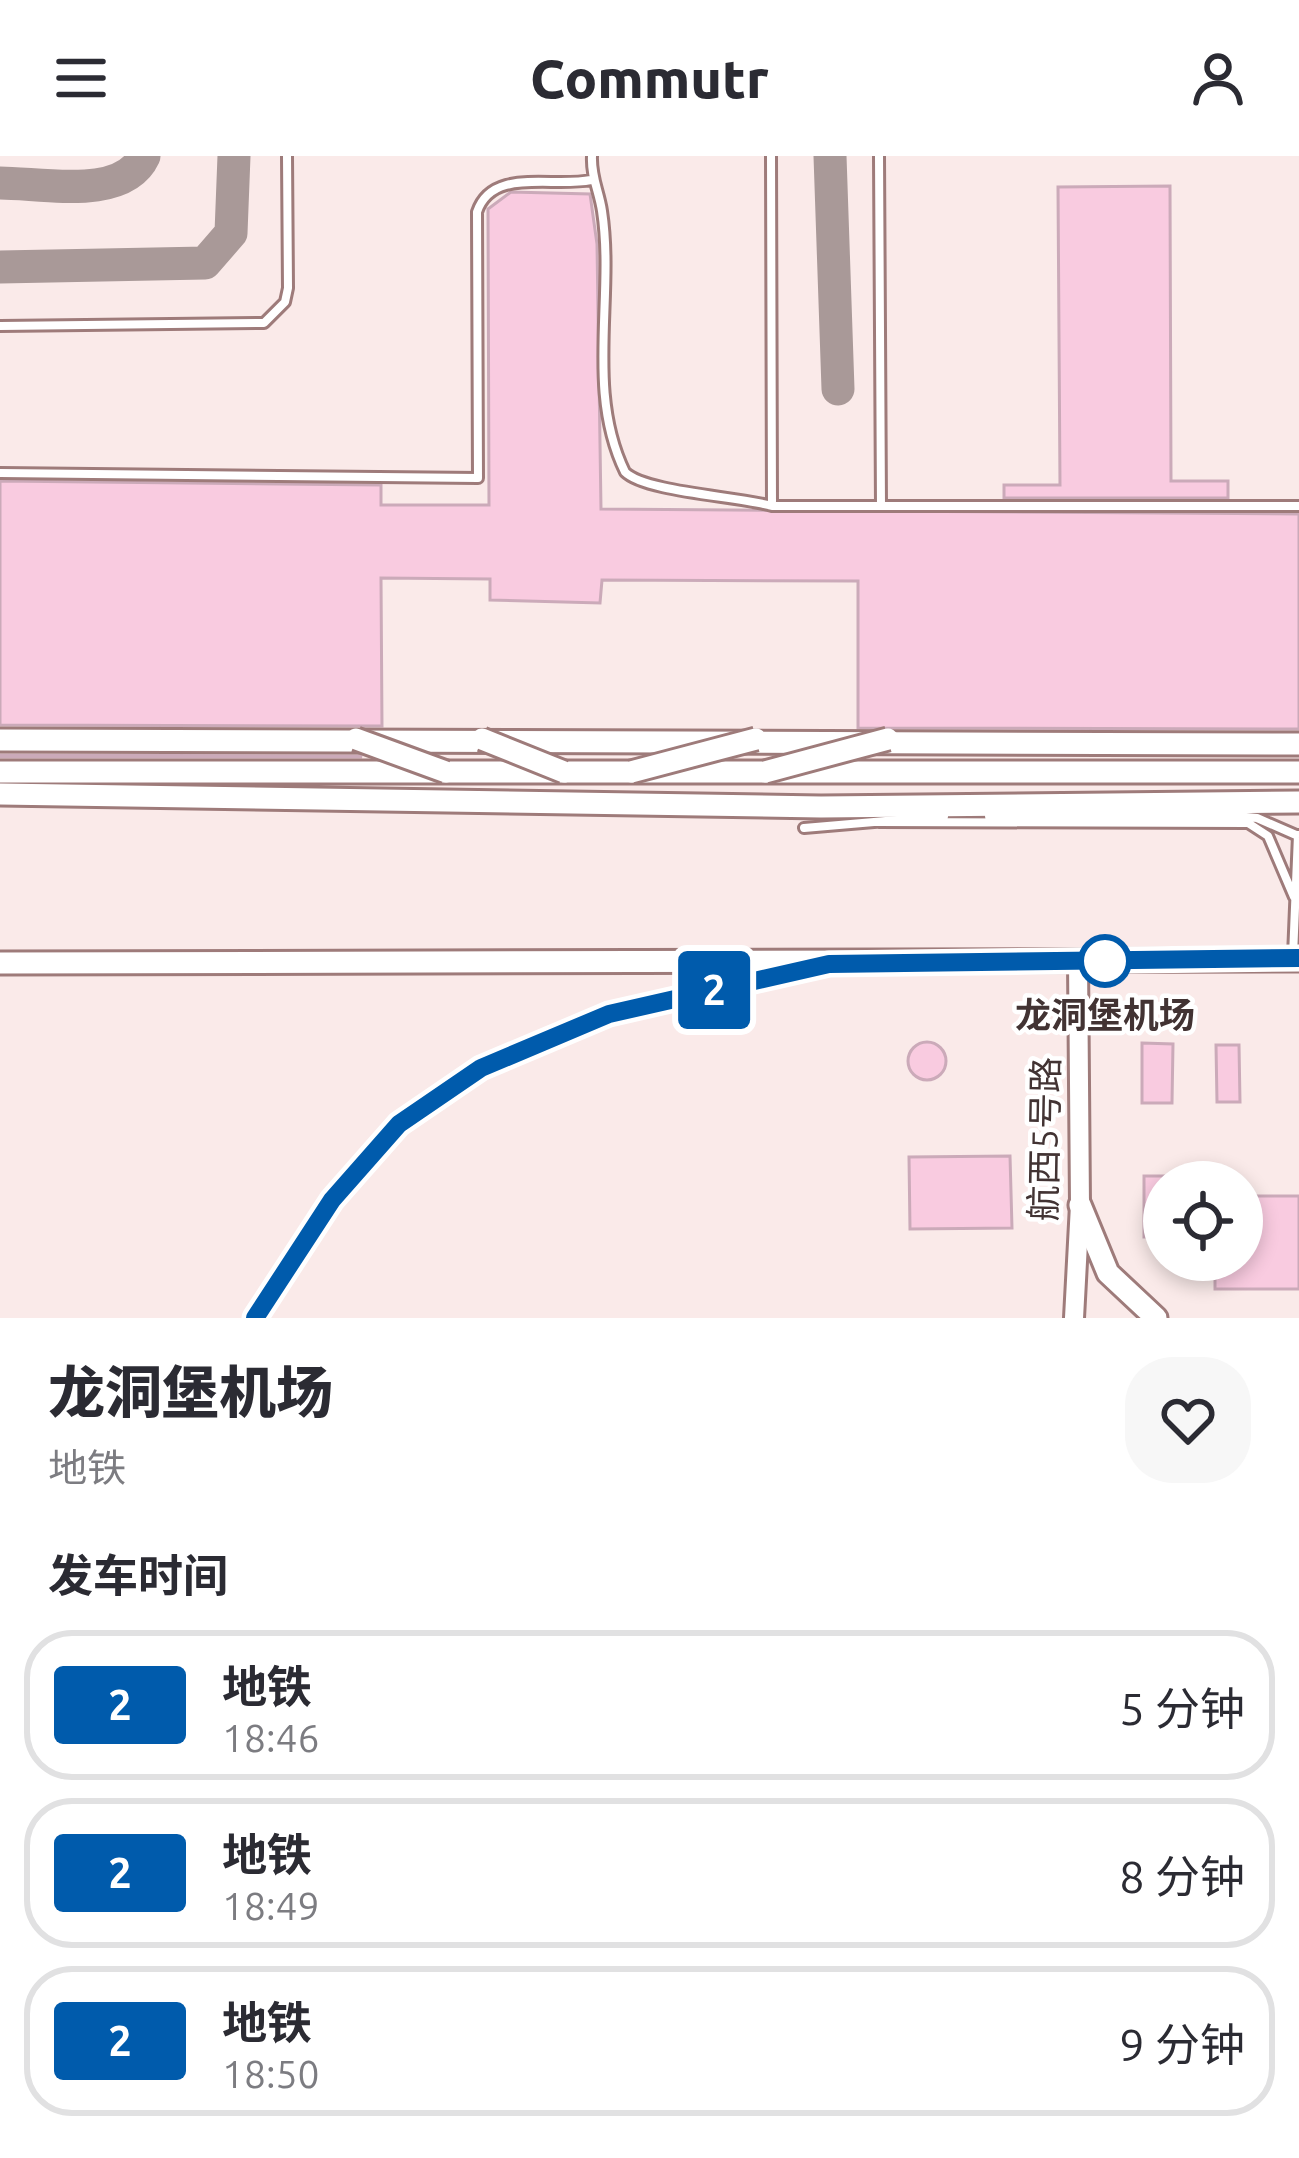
<!DOCTYPE html>
<html lang="zh">
<head>
<meta charset="utf-8">
<style>
  :root { --surface:#fff; --page:#f7f7f7; --text:#2b2b33; --muted:#7c7c81; --line:#e1e1e2 }
  body { margin:0; font-family:Ubuntu,"Noto Sans SC",sans-serif; background:var(--page); color:var(--text); height:100vh; display:flex; flex-direction:column; font-size:45px; white-space:nowrap }
  * { box-sizing:border-box; margin:0 }
  p { font-size:39px; color:var(--muted) }
  .icon { flex:none; width:66px; height:66px; fill:none; stroke:currentColor; stroke-width:2; stroke-linecap:round; stroke-linejoin:round }
  .map { position:relative; height:1162px; overflow:hidden }
  .details { display:flex; flex-direction:column; background:var(--surface); flex:1 }
  .details>* { flex:none }
  .badge { padding:0 24px; border-radius:9px; font-size:42px; line-height:78px }
  .fabs { position:absolute; left:1143px; top:1005px; display:grid; gap:24px }
  .fabs a { display:grid; place-items:center; width:120px; height:120px; border-radius:50%; background:var(--surface); box-shadow:0 6px 18px #0003; font-size:60px }
  .map>.badge { position:absolute; translate:-50% -50%; box-shadow:0 0 0 6px #fff }
  h2 { padding:0 48px; font-size:45px; line-height:108px }
  .round { display:grid; place-items:center; flex:none; width:126px; height:126px; border-radius:48px; background:var(--page) }
  .head { display:flex; align-items:center; justify-content:space-between; height:204px; padding:0 48px }
  h1 { font-size:57px; font-weight:800; line-height:90px }
  ul { padding:0; list-style:none }
  li { display:flex; align-items:center; gap:36px; height:150px; margin:0 24px 18px; padding:0 24px; border:6px solid var(--line); border-radius:48px }
  li div { flex:1 }
  li b { display:block; font-size:45px }
  li em { font-style:normal }
  li .badge { min-width:132px; font-weight:700; text-align:center }
  header { display:flex; justify-content:space-between; align-items:center; height:156px; padding:0 48px; background:var(--surface); font-size:54px; font-weight:800 }
  .map>svg:first-child { display:block }
</style>
</head>
<body>
<header><svg class="icon" aria-label="menu" viewBox="0 0 24 24"><path d="M4 6h16M4 12h16M4 18h16"/></svg>Commutr<svg class="icon" aria-label="person" viewBox="0 0 24 24"><circle cx="12" cy="8" r="4"/><path d="M4 21q1-7 8-7t8 7"/></svg></header>
<div class="map">
<svg width="1299" height="1162" viewBox="0 0 1299 1162">
  <rect width="100%" height="100%" fill="#faeae9"/>
  <g fill="none" stroke-linecap="round" stroke-linejoin="round">
    <!-- taxiway -->
    <path stroke="#a99998" stroke-width="33" d="M830,0L838,233
      M0,27C42,27 123,45 144,0
      M0,111L205,107L231,77L234,0"/>
  </g>
  <!-- building -->
  <path fill="#f9cbe0" stroke="#cbaab9" stroke-width="3" d="M1170,30L1171,325H1228V342H1004V329H1060L1058,31Z
    M511,36L590,38L597,88L601,353L1299,358V573L858,572V425L602,424L600,447L490,444V423L381,422L382,570L0,569V325L381,329V349H489L488,53Z
    M0,599L359,600L362,601H0Z
    M908 905a19 19 0 1 1 38 0a19 19 0 1 1-38 0Z
    M1142,887L1173,888L1172,947H1142Z
    M1216,889H1239L1240,946H1217Z
    M1010,1000L1012,1072L910,1073L909,1001Z
    M1144,1020H1164V1081H1144Z
    M1242,1040H1299V1133H1215V1104H1242Z"/>
  <g fill="none" stroke-linecap="round" stroke-linejoin="round">
    <defs>
      <path id="lane" d="M592,0C591,21 599,35 602,55C615,141 585,234 625,316C645,336 736,340 772,350
        M771,0L772,350H1299
        M879,0L881,350
        M0,170L264,167L285,146L288,132L287,0
        M0,317L478,322L477,56C492,11 552,32 591,24
        M989,660H1235L1257,662L1296,679
        M879,666L1248,667L1268,680L1294,741
        M804,672L944,660
        M1293,800L1298,679"/>
      <path id="secondary" d="M1074,1162L1080,1049L1078,804"/>
      <path id="primary" d="M0,584L1299,588
        M0,616H1299
        M0,638L821,651L1299,646
        M0,807L1299,804
        M1080,1049L1108,1117L1156,1162"/>
    </defs>
    <!-- lane casing -->
    <use href="#lane" stroke="#9e7b7a" stroke-width="14"/>
    <!-- secondary casing -->
    <use href="#secondary" stroke="#9e7b7a" stroke-width="24"/>
    <!-- primary casing -->
    <use href="#primary" stroke="#9e7b7a" stroke-width="27"/>
    <!-- lane -->
    <use href="#lane" stroke="#fff" stroke-width="8"/>
    <!-- secondary -->
    <use href="#secondary" stroke="#fff" stroke-width="18"/>
    <!-- primary -->
    <use href="#primary" stroke="#fff" stroke-width="21"/>
    <defs>
      <path id="primary-bridge" d="M356,583L446,616
        M482,583L564,616
        M631,616L756,583
        M765,616L888,583"/>
    </defs>
    <!-- primary-bridge casing -->
    <use href="#primary-bridge" stroke="#9e7b7a" stroke-width="27" stroke-linecap="butt"/>
    <!-- primary-bridge -->
    <use href="#primary-bridge" stroke="#fff" stroke-width="21"/>
  </g>
  <g fill="none" stroke-linecap="round" stroke-linejoin="round">
    <defs>
      <path id="line" d="M255,1162L332,1044L399,968L481,912L609,858L829,808L1299,802"/>
    </defs>
    <!-- line casing -->
    <use href="#line" stroke="#fff" stroke-width="27"/>
    <!-- line -->
    <use href="#line" stroke="#005bac" stroke-width="18"/>
  </g>
  <!-- markers -->
  <circle fill="#fff" stroke="#005bac" stroke-width="6" cx="1105" cy="805" r="24"/>
  <g text-anchor="middle" dominant-baseline="central" stroke-width="9" stroke-linejoin="round" paint-order="stroke">
    <!-- stop labels -->
    <g font-size="36" font-weight="bold" fill="#423333" stroke="#fff">
      <text x="1105" y="858">龙洞堡机场</text>
    </g>
    <!-- street labels -->
    <g font-size="36" fill="#423333" stroke="#fff">
      <text transform="translate(1044 983) rotate(-89)">航西5号路</text>
    </g>
  </g>
</svg>
<div class="fabs">
<a><svg class="icon" aria-label="locate" viewBox="0 0 24 24"><circle cx="12" cy="12" r="6"/><path d="M12 2v4M12 18v4M2 12h4M18 12h4"/></svg></a>
</div>
<b class="badge" style="left:714px;top:834px;background:#005bac;color:#fff">2</b>
</div>
<section class="details">
<div class="head"><div><h1>龙洞堡机场</h1><p>地铁</p></div><a class="round"><svg class="icon" aria-label="heart" viewBox="0 0 24 24"><path d="M12 20l-8-8c-3-5 5-10 8-4 3-6 11-1 8 4z"/></svg></a></div>
<h2>发车时间</h2>
<ul>
<li><span class="badge" style="background:#005bac;color:#fff">2</span><div><b>地铁</b><p>18:46</p></div><em>5 分钟</em></li>
<li><span class="badge" style="background:#005bac;color:#fff">2</span><div><b>地铁</b><p>18:49</p></div><em>8 分钟</em></li>
<li><span class="badge" style="background:#005bac;color:#fff">2</span><div><b>地铁</b><p>18:50</p></div><em>9 分钟</em></li>
</ul>
</section>
</body>
</html>
